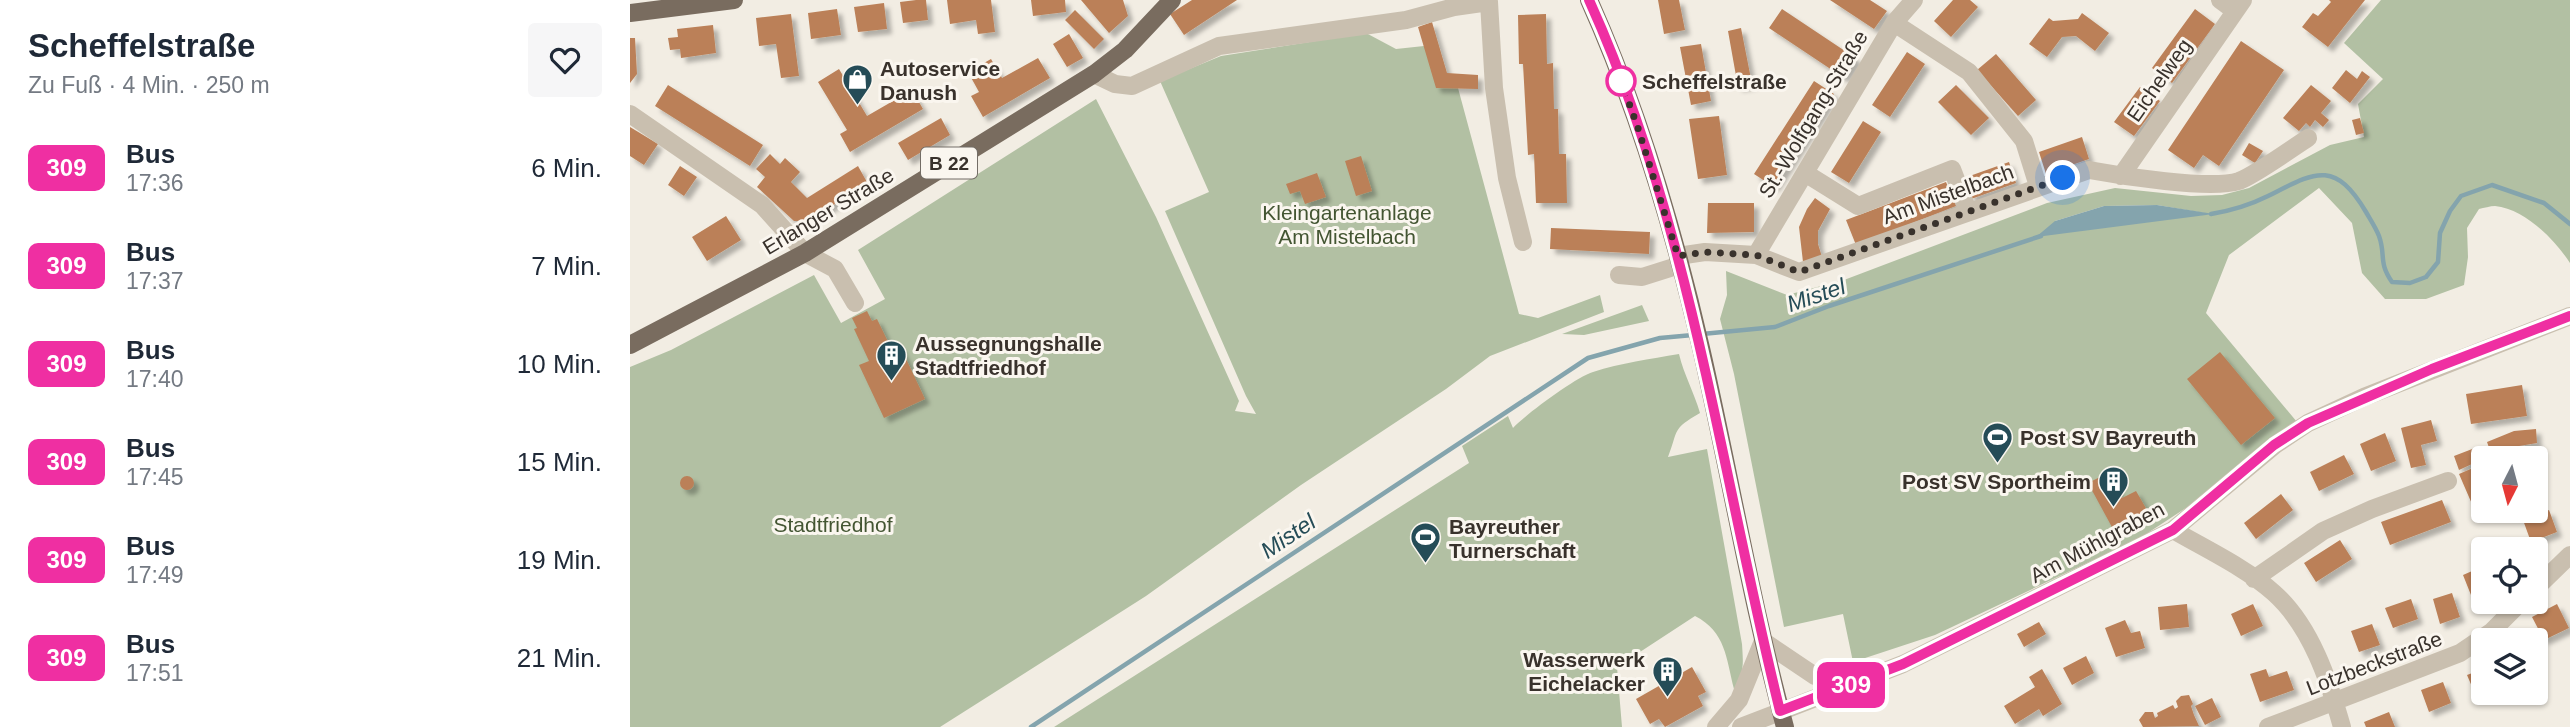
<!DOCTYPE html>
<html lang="de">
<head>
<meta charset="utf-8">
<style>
  :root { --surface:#fff; --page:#f6f6f7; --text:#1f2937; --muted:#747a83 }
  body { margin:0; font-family:Helvetica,sans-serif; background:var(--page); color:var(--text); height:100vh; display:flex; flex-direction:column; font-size:26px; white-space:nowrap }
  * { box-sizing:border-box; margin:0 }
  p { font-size:23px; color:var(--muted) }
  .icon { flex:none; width:38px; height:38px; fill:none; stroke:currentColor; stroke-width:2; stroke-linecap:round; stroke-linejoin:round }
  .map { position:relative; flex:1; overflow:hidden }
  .side { display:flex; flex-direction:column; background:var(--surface); width:630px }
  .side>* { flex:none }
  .badge { padding:0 14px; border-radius:10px; font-size:24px; line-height:46px }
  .needle { width:46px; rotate:186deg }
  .tools { position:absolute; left:1841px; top:446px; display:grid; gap:14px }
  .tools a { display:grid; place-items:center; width:77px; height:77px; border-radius:7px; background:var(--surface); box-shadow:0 2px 5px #0004; font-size:35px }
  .you { position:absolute; width:35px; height:35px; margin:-18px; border:5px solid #fff; border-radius:50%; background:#1a73e8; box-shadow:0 0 0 10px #1a73e833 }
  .map>.badge { position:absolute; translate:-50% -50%; box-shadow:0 0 0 4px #fff }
  .round { display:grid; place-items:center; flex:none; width:74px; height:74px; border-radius:7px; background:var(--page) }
  .head { display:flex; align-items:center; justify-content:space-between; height:119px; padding:0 28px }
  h1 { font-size:33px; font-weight:600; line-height:52px }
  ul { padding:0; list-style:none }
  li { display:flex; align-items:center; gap:21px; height:98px; padding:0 28px }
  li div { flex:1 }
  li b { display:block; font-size:26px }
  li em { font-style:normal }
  li .badge { min-width:77px; font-weight:700; text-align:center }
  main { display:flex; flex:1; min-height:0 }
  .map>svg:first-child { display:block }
</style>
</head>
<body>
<main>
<section class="side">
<div class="head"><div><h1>Scheffelstraße</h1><p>Zu Fuß · 4 Min. · 250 m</p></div><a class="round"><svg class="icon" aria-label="heart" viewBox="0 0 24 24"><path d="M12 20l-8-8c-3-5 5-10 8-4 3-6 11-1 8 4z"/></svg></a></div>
<ul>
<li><span class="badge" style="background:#ef2fa2;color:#fff">309</span><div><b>Bus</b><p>17:36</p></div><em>6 Min.</em></li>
<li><span class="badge" style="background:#ef2fa2;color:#fff">309</span><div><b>Bus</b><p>17:37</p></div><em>7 Min.</em></li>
<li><span class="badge" style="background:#ef2fa2;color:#fff">309</span><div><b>Bus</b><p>17:40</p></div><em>10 Min.</em></li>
<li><span class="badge" style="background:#ef2fa2;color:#fff">309</span><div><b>Bus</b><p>17:45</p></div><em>15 Min.</em></li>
<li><span class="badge" style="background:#ef2fa2;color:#fff">309</span><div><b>Bus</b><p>17:49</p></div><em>19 Min.</em></li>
<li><span class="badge" style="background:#ef2fa2;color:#fff">309</span><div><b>Bus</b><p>17:51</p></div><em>21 Min.</em></li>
</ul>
</section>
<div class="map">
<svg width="1940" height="727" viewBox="0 0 1940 727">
  <defs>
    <filter id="shadow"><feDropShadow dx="5" dy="5" stdDeviation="2" flood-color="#0004"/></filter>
  </defs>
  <rect width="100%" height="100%" fill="#f2ede3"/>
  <!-- green -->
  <path fill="#b2c0a3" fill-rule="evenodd" d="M1751,0H1940V263C1925,240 1895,209 1865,206C1860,206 1854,208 1849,209L1837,228L1838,257L1834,285L1796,299H1755L1732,273L1722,223L1689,188L1599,255L1576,313L1667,422L1559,506L1510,538L1305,635L1223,662L1213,614L1154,627L1104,374L1090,319L1097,295L1096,271L1157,295L1214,280L1417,203L1485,188L1561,196L1592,195L1619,188L1700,145L1734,137L1728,104L1753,79L1714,43ZM1527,205L1580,214L1528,220L1425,221L1474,206Z
    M736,33L766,49L794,46L828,88L889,314L908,318L970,295L974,312L860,356L816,389L671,485L516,596L310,727H0V367L41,350L184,275L211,323L255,299L228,250L466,99L526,217L609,401L605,411L626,414L616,396L535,211L579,192L530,81L591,56Z
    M1012,305L1019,321L954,335L932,334Z
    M1049,354C1054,375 1064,392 1070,413C1041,430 1049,429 1038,457L1077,449L1112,644C1113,661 1115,674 1104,689C1096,658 1096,632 1065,616L987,667L992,727H424L839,463L832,446L878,416L883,428C895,415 946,377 963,372C991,363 1020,359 1049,354Z"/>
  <!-- water -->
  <path fill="#84a4ad" d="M1527,205L1584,214L1406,237L1425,221L1474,206Z"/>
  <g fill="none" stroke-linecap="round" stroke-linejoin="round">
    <!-- stream -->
    <path stroke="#84a4ad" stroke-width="4.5" d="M1581,214C1599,211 1622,204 1638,196C1684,173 1704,158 1736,212C1740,219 1746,228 1749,236C1756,255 1748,262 1762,282L1780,283L1796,277L1808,262L1810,233L1820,211L1831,196L1862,185L1914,203L1940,224
      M1072,334L1145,327L1199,306L1411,236
      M401,727L958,358L1030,338L1063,335"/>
  </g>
  <!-- building -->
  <path fill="#bb8058" filter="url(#shadow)" d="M286,0H296L298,20L273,23L270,2Z
    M317,0H361L365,32L348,34L346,20L320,24Z
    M401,0H435L436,12L403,16Z
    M451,0H493L498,16L479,33Z
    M562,0H607L554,35L540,14Z
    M1028,0H1049L1055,30L1034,34Z
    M1200,0H1240L1257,11L1244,29Z
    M1323,0H1340L1348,7L1321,37L1304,21Z
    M1699,0H1735L1698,47L1672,27L1683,13L1688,16L1701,2Z
    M254,3L257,29L228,32L224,7Z
    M207,9L211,35L181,39L178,13Z
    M1152,9L1227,59L1214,78L1139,28Z
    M1565,9L1585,24L1542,83L1522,68Z
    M445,10L474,39L464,49L435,20Z
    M1452,13L1479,33L1465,51L1446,36L1432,37L1417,57L1399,44L1419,18L1423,21L1448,19Z
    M161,14L169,76L151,78L146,44L129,46L126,18Z
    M916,14L917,64L923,63L924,109H928L929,154H936L937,203H906L904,154L898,155L893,64H889L888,15Z
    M802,22L817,73L848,75V89L806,88L788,27Z
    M83,25L86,53L51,58L50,49L40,50L38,38L48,37L47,29Z
    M1111,28L1122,84L1108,87L1098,31Z
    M439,34L453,58L437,67L423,44Z
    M0,38H5L7,74L0,83Z
    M1611,41L1654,70L1589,166L1573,155L1564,168L1538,150Z
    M1071,44L1081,101L1061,105L1050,47Z
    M1277,52L1295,64L1260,117L1242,105Z
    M1366,54L1406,100L1388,116L1347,70Z
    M408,58L420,78L353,117L341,96L349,92L338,72L361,59L372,78Z
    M209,69L237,116L282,90L293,109L220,152L210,134L217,130L188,82Z
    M1716,70L1727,79L1732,71L1740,77L1720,103L1702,88Z
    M1184,81L1204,94L1144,187L1124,174Z
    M38,85L133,145L120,166L25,106Z
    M1326,85L1359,118L1341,135L1308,102Z
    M1681,85L1701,101L1691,113L1699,120L1693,127L1685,120L1680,127L1676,123L1669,131L1653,118Z
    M1510,87L1530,101L1504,136L1484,122Z
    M1089,116L1097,175L1068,179L1059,119Z
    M311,118L320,135L278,160L268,143Z
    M1730,118L1734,133L1726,135L1722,120Z
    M1233,121L1251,132L1219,183L1201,172Z
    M0,127L28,144L14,165L0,156Z
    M1452,137L1459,159L1416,174L1409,152Z
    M1619,143L1633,151L1625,163L1612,155Z
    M140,154L150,164L155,158L170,172L161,182L177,198L228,166L238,184L177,221H164L127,187L135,177L126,169Z
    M731,156L742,191L726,196L715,161Z
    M1379,162L1386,183L1341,199L1334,178Z
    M50,166L67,177L54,196L38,185Z
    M687,173L696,197L675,204L670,191L660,194L656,184Z
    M1316,182L1326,206L1226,245L1216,220Z
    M1185,198L1200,209L1188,231V244L1192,257L1173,262L1169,227L1177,209Z
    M1078,203H1124V232L1077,233Z
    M96,216L111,240L77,261L62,237Z
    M921,228L1020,232L1019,254L920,249Z
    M237,311L242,321L247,319L262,350L270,346L295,399L254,418L229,365L239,361L224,329L227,328L222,318Z
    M1590,352L1645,418L1611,445L1557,379Z
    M1892,385L1897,416L1841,424L1836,394Z
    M1801,420L1807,441L1791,445L1796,465L1781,468L1771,428Z
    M1906,429L1907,443L1889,446L1862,456L1857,442L1884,431Z
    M1755,433L1766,461L1741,471L1730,444Z
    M1850,446L1855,458L1829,470L1824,456Z
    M1714,455L1724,474L1689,491L1680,472Z
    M1850,465L1853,473V499L1842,504L1829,474Z
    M1478,473L1492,498L1506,491L1517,510L1483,529L1458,483Z
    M50 483a7 7 0 1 1 14 0a7 7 0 1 1-14 0Z
    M1651,494L1663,510L1626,539L1614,523Z
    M1812,500L1821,522L1760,545L1751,522Z
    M1919,510L1927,532L1901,542L1893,520Z
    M1710,540L1722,559L1686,582L1674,563Z
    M1887,540L1891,550H1863V549Z
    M1849,568L1853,580V590L1841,595L1833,575Z
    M1822,593L1830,617L1810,624L1803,599Z
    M1781,599L1788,619L1763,628L1755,608Z
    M1557,604L1559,627L1530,630L1528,607Z
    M1623,604L1633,626L1611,636L1601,614Z
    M1927,604L1939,628L1914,640L1902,617Z
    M1495,620L1501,633L1510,631L1515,648L1486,657L1475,628Z
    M1409,622L1416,634L1394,647L1387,634Z
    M1742,624L1750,645L1729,652L1721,631Z
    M1456,656L1464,673L1442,685L1433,668Z
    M1062,667L1076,692L1068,696L1073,706L1035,727L1029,719L1020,724L1006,699Z
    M1412,669L1432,704L1413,716L1409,709L1385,724L1374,706L1405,687L1399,677Z
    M1636,669L1639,677L1657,671L1664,690L1630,702L1620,674Z
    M1853,669V693L1846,696L1837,675Z
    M1813,682L1821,703L1799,712L1791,690Z
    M1559,695L1563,704L1561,706L1564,715L1569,726L1513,727L1509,720L1515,712H1523L1525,718L1528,716L1527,713L1543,705L1545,709L1548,707L1546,701L1551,696Z
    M1582,698L1591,717L1575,725L1565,706Z
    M1759,712L1765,727H1736L1734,722Z"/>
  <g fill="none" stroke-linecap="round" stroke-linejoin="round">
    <!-- minor -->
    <path stroke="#c9bfaf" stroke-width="18" d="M1590,0L1605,11
      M1264,23L1339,72L1394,141L1408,186
      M464,74L485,84L502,86L589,46L776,20L824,7L859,2L864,88L877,178L893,242
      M0,114L132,205L175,253L205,269L225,303
      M1175,173L1228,206L1322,169L1338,211
      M1491,176L1613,0
      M1126,255L1264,23L1284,0
      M1048,256L1075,252L1126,255L1169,272L1459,170C1491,176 1580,190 1609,181C1625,175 1661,149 1678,138
      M989,275L1012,277L1050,265
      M1543,530C1574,548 1618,569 1644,593C1681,626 1699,681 1712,727
      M1624,579L1693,531L1742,509L1818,481
      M1906,588L1940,555
      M1086,727L1109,700L1133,641L1185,676L1226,680
      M1111,727L1273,664L1543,530L1645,445L1678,423L1734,397L1940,316
      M1638,727L1830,653L1861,632L1891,602"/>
    <!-- major -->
    <path stroke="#796c5f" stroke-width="18" d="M959,0C1009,111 1044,231 1071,348C1100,474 1121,602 1155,727
      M0,13L104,0
      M0,345L175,253L464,74L495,50L542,0"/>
  </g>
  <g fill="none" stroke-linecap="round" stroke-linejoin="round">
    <defs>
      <path id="line" d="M959,0C1061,225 1091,473 1150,711L1273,664L1543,530L1644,445L1678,423L1802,369L1940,316"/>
    </defs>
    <!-- line casing -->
    <use href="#line" stroke="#fff" stroke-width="16"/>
    <!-- line -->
    <use href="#line" stroke="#ef2fa2" stroke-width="10"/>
    <!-- walk -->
    <path stroke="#39322c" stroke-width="7" stroke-dasharray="0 12.6" d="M991,81L1008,128L1048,256L1075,252L1126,255L1169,272L1433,178"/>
  </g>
  <!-- icons -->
  <defs>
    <symbol id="shop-pin" viewBox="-11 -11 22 30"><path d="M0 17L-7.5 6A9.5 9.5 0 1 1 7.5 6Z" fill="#254c57" stroke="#faf6ef"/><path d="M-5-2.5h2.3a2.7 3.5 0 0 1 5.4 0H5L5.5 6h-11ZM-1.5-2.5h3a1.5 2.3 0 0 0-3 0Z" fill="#fff"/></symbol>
    <symbol id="building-pin" viewBox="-11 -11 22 30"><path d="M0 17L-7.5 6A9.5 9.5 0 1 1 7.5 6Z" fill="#254c57" stroke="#faf6ef"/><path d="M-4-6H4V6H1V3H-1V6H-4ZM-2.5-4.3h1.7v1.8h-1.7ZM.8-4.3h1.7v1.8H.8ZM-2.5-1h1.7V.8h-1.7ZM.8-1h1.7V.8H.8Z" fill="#fff"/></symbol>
    <symbol id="stadium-pin" viewBox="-11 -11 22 30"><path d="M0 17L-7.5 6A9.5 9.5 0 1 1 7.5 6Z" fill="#254c57" stroke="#faf6ef"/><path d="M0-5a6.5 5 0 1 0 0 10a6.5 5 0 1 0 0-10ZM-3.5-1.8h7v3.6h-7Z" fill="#fff"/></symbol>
  </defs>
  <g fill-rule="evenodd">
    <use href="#shop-pin" x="210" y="62" width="35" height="47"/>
    <use href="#building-pin" x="244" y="338" width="35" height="47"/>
    <use href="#stadium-pin" x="1350" y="420" width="35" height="47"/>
    <use href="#building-pin" x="1466" y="464" width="35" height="47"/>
    <use href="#stadium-pin" x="778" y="520" width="35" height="47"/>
    <use href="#building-pin" x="1020" y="654" width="35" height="47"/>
  </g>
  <!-- markers -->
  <circle fill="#fff" stroke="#ef2fa2" stroke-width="3.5" cx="991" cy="81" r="14"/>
  <g text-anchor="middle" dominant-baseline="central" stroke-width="6" stroke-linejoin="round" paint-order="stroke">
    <!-- shield labels -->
    <rect fill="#faf6ef" stroke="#736d66" stroke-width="2" x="291" y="147.5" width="56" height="31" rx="5"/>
    <g font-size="19" font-weight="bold" fill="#39322c">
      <text x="319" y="163">B 22</text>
    </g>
    <!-- poi labels -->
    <g font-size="21" font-weight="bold" fill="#39322c" stroke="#faf6ef" text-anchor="start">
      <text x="250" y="68">Autoservice<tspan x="250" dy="24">Danush</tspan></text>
      <text x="285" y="343">Aussegnungshalle<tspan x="285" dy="24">Stadtfriedhof</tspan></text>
      <text x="1390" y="437">Post SV Bayreuth</text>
      <text x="1461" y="481" text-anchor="end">Post SV Sportheim</text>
      <text x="819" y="526">Bayreuther<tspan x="819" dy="24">Turnerschaft</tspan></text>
      <text x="1015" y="659" text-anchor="end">Wasserwerk<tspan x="1015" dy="24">Eichelacker</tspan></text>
    </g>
    <!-- street labels -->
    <g font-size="21" fill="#39322c" stroke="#faf6ef">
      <text transform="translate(1529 80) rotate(-55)">Eichelweg</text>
      <text transform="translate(1183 114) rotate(-59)">St.-Wolfgang-Straße</text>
      <text transform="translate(1318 194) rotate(-20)">Am Mistelbach</text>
      <text transform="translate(198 211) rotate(-31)">Erlanger Straße</text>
      <text transform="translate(1467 542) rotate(-28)">Am Mühlgraben</text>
      <text transform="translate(1744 663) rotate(-21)">Lotzbeckstraße</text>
    </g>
    <!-- stop labels -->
    <g font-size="21" font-weight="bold" fill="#39322c" stroke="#faf6ef" text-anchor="start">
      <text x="1012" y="81">Scheffelstraße</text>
    </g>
    <!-- park labels -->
    <g font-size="21" fill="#435532" stroke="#faf6ef">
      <text x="717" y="212">Kleingartenanlage<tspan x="717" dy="24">Am Mistelbach</tspan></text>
      <text x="203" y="524">Stadtfriedhof</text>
    </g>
    <!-- water labels -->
    <g font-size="23" font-style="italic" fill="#254c57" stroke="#faf6ef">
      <text transform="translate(1186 295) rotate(-19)">Mistel</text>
      <text transform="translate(658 536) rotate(-34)">Mistel</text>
    </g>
  </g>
</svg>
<div class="tools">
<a><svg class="needle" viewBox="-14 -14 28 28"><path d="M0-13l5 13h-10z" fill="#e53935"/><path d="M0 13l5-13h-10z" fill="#747a83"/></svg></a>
<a><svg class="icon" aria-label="locate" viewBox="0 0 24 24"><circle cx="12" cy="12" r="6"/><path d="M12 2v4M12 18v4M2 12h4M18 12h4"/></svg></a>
<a><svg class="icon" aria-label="layers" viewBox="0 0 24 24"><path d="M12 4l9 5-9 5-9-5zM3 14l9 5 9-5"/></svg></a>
</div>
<div class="you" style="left:1433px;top:178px"></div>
<b class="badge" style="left:1221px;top:685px;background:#ef2fa2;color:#fff">309</b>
</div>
</main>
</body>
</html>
